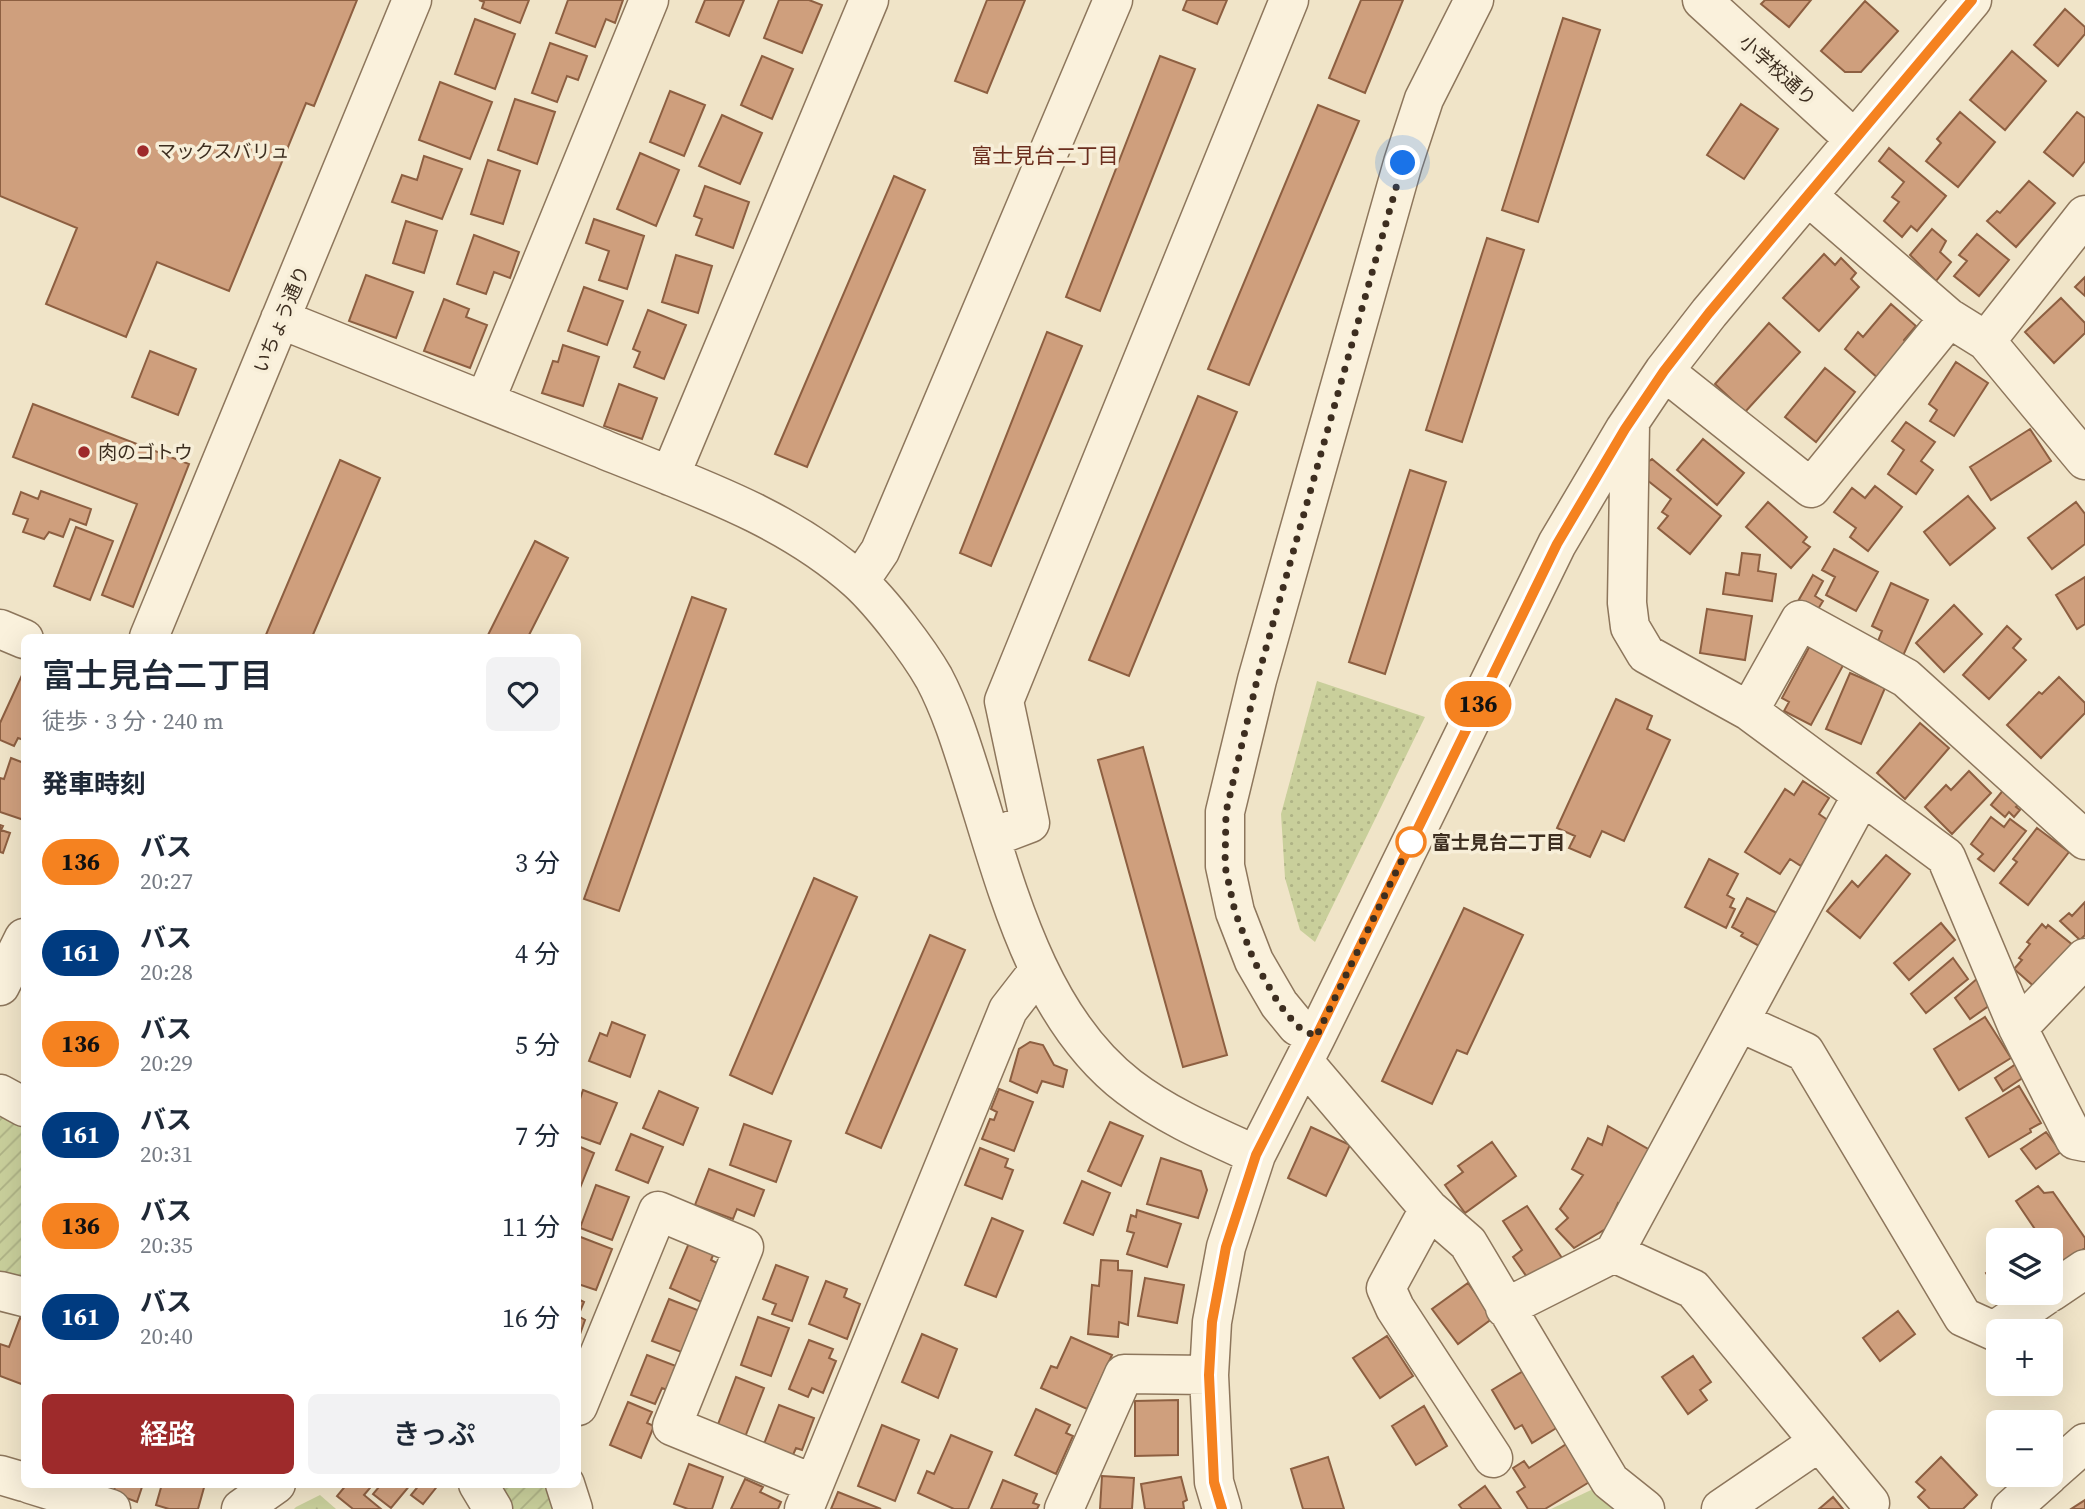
<!DOCTYPE html>
<html lang="ja">
<head>
<meta charset="utf-8">
<style>
  :root { --surface:#fff; --page:#f2f2f3; --text:#1f2937; --muted:#747a83; --accent:#9e2a2b }
  body { margin:0; font-family:"Source Serif 4","Noto Sans JP",serif; background:var(--page); color:var(--text); height:100vh; display:flex; flex-direction:column; font-size:26px; white-space:nowrap }
  * { box-sizing:border-box; margin:0 }
  p { font-size:23px; color:var(--muted) }
  .icon { flex:none; width:38px; height:38px; fill:none; stroke:currentColor; stroke-width:2; stroke-linecap:round; stroke-linejoin:round }
  .map { position:relative; flex:1; overflow:hidden }
  .details { position:absolute; left:21px; top:634px; width:560px; height:854px; display:flex; flex-direction:column; background:var(--surface); border-radius:10px; box-shadow:0 7px 28px #0002 }
  .details>* { flex:none }
  .badge { padding:0 14px; border-radius:23px; font-size:24px; line-height:46px }
  .buttons { position:absolute; left:1986px; top:1228px; display:grid; gap:14px }
  .buttons a { display:grid; place-items:center; width:77px; height:77px; border-radius:10px; background:var(--surface); box-shadow:0 7px 28px #0002; font-size:35px }
  .you { position:absolute; width:35px; height:35px; margin:-18px; border:5px solid #fff; border-radius:50%; background:#1a73e8; box-shadow:0 0 0 10px #1a73e833 }
  .map>.badge { position:absolute; translate:-50% -50%; box-shadow:0 0 0 4px #fff }
  h2 { padding:0 21px; font-size:26px; line-height:63px }
  .round { display:grid; place-items:center; flex:none; width:74px; height:74px; border-radius:10px; background:var(--page) }
  .summary { display:flex; align-items:center; justify-content:space-between; height:119px; padding:0 21px }
  h1 { font-size:33px; font-weight:600; line-height:52px }
  .button { display:flex; gap:14px; margin-top:auto; padding:14px 21px }
  .button a { flex:1; height:80px; border-radius:10px; background:var(--accent); color:#fff; font-size:28px; font-weight:600; line-height:80px; text-align:center }
  .button a+a { background:var(--page); color:var(--text) }
  ul { padding:0; list-style:none }
  li { display:flex; align-items:center; gap:21px; height:91px; padding:0 21px }
  li div { flex:1 }
  li b { display:block; font-size:26px }
  li em { font-style:normal }
  li .badge { min-width:77px; font-weight:700; text-align:center }
  .map>svg:first-child { display:block }
</style>
</head>
<body>
<div class="map">
<svg width="2085" height="1509" viewBox="0 0 2085 1509">
  <defs>
    <pattern id="forest-firs" width="22" height="20" patternUnits="userSpaceOnUse" patternTransform="scale(1.75)"><rect width="22" height="20" fill="#c9cf9b"/><path d="M5 1l3.5 6h-7zM16 11l3.5 6h-7z" fill="#aeb285"/></pattern>
    <pattern id="park-dots" width="8" height="8" patternUnits="userSpaceOnUse" patternTransform="scale(1.75)"><rect width="8" height="8" fill="#c9cf9b"/><path d="M2 2h.1M6 6h.1" fill="none" stroke="#aeb285" stroke-width="1.8" stroke-linecap="round"/></pattern>
    <pattern id="garden-furrows" width="10" height="10" patternUnits="userSpaceOnUse" patternTransform="scale(1.75)"><rect width="10" height="10" fill="#c9cf9b"/><path d="M-1 1l2-2M0 10L10 0M9 11l2-2" fill="none" stroke="#aeb285"/></pattern>
  </defs>
  <rect width="100%" height="100%" fill="#f0e4c8"/>
  <!-- grass -->
  <path fill="#c9cf9b" d="M1610,1481L1645,1509H1551Z"/>
  <!-- forest -->
  <path fill="url(#forest-firs)" d="M320,1495L336,1509H294L296,1507Z"/>
  <!-- park -->
  <path fill="url(#park-dots)" d="M1317,681L1425,717L1315,942L1300,930L1285,878L1281,814Z"/>
  <!-- garden -->
  <path fill="url(#garden-furrows)" d="M0,1109L24,1123V1283L0,1277Z
    M492,1484H552L559,1509H507Z"/>
  <!-- building -->
  <path fill="#cf9f7d" stroke="#8d5f41" stroke-width="2" d="M0,0H357L314,106L306,103L229,291L157,262L126,337L46,304L77,228L0,196Z
    M479,0H529L520,23L482,8L484,2Z
    M568,0H623L615,23L606,19L595,47L556,33Z
    M705,0H744L729,36L696,22Z
    M779,0H809L822,5L802,53L764,38Z
    M987,0H1025L987,93L955,81Z
    M1187,0H1227L1217,24L1183,10Z
    M1361,0H1403L1365,93L1329,78Z
    M1765,0H1811L1789,27L1761,4Z
    M1865,1L1898,31L1861,72H1845L1821,51Z
    M2065,9L2085,27V34L2058,66L2034,45Z
    M1563,18L1600,30L1538,222L1502,210Z
    M475,19L515,34L495,89L455,74Z
    M550,43L587,56L578,80L567,76L557,102L532,93Z
    M2012,51L2046,81L2005,130L1970,100Z
    M762,56L793,69L772,119L741,105Z
    M1160,56L1195,69L1100,311L1066,297Z
    M440,82L492,102L470,159L419,140Z
    M670,91L705,105L684,156L650,142Z
    M515,99L555,112L537,164L498,150Z
    M1741,104L1778,129L1744,179L1707,155Z
    M1318,105L1359,121L1249,385L1208,369Z
    M1960,112L1995,142L1958,187L1926,161L1941,143L1937,139Z
    M2077,112L2085,118V161L2073,176L2044,152Z
    M722,115L762,133L740,184L699,166Z
    M1889,148L1946,196L1917,231L1911,226L1902,237L1884,221L1899,202L1892,197L1904,182L1879,161Z
    M640,153L679,170L656,226L617,209Z
    M424,156L462,169L442,219L392,202L402,175L417,180Z
    M488,160L520,171L503,224L471,214Z
    M894,176L925,190L807,467L775,454Z
    M2029,181L2055,203L2016,247L1987,221L1997,211L2000,213Z
    M705,186L749,202L733,248L696,235L702,219L694,216Z
    M594,219L644,236L627,289L599,280L609,251L586,243Z
    M406,221L437,231L424,273L393,263Z
    M1932,229L1946,241L1940,252L1951,262L1936,281L1910,255Z
    M1977,234L2009,260L1979,296L1954,276L1967,261L1959,255Z
    M474,235L519,252L510,278L494,272L486,294L457,284Z
    M1487,238L1524,250L1462,442L1426,430Z
    M1824,254L1835,265L1841,258L1856,273L1851,279L1859,287L1819,331L1783,298Z
    M676,255L712,266L698,313L662,302Z
    M366,275L413,292L396,338L349,321Z
    M2085,277V296L2075,287Z
    M584,287L623,301L607,345L568,331Z
    M2061,298L2085,323V333L2054,363L2025,332Z
    M444,299L469,309L466,317L487,325L470,368L424,351Z
    M1891,304L1916,326L1904,340L1908,345L1879,379L1845,349L1858,332L1863,337Z
    M648,310L686,325L664,379L634,367L640,352L633,349Z
    M1769,323L1800,352L1745,412L1715,384Z
    M1047,332L1082,346L991,566L960,553Z
    M563,345L599,357L583,406L542,393L553,361L558,362Z
    M150,351L196,369L178,415L132,397Z
    M1956,362L1988,383L1954,436L1930,421L1937,410L1929,404Z
    M1825,368L1855,392L1816,442L1785,417Z
    M619,384L657,398L642,439L604,426Z
    M1198,396L1237,412L1129,676L1089,660Z
    M33,404L189,464L133,607L102,595L137,504L13,457Z
    M1906,422L1935,442L1921,461L1933,470L1916,494L1888,474L1904,450L1892,441Z
    M2030,429L2051,461L1991,500L1970,467Z
    M1703,439L1744,473L1717,505L1677,470Z
    M1652,459L1721,516L1690,554L1658,528L1668,516L1662,512L1671,499L1647,480L1648,462Z
    M340,460L380,478L312,637H265Z
    M1410,470L1446,482L1385,674L1349,662Z
    M1875,486L1902,507L1868,551L1850,537L1856,528L1834,512L1852,488L1865,498Z
    M41,491L91,509L86,525L70,519L63,537L49,532L44,539L23,532L28,519L13,514L21,492L38,499Z
    M1968,496L1995,528L1950,565L1924,532Z
    M1768,502L1807,537L1803,542L1810,547L1791,568L1746,527Z
    M2076,502L2085,514V544L2052,569L2028,538Z
    M76,527L113,541L90,600L54,586Z
    M535,541L568,558L528,637H487Z
    M1834,549L1878,572L1856,611L1826,595L1835,577L1822,570Z
    M1742,553L1760,555L1758,571L1776,574L1772,601L1723,594L1726,573L1739,575Z
    M1813,575L1823,581L1815,596L1823,601L1815,614L1797,603Z
    M2085,577V624L2077,629L2056,595Z
    M1891,583L1928,600L1902,658L1876,646L1882,631L1872,626Z
    M692,597L726,609L619,911L584,899Z
    M1954,605L1982,634L1944,672L1916,643Z
    M1707,609L1752,616L1745,660L1700,653Z
    M2007,626L2021,639L2013,648L2026,660L1989,699L1963,675Z
    M1813,640L1847,658L1811,725L1784,711L1789,702L1782,698Z
    M1850,673L1885,688L1861,744L1826,729Z
    M22,675L24,676V740L18,738L14,746L0,740V723Z
    M2059,677L2085,703V713L2041,758L2007,725L2039,692L2042,694Z
    M1616,699L1652,716L1647,729L1670,740L1624,841L1602,831L1590,857L1569,848L1575,836L1557,828Z
    M1920,723L1949,748L1905,799L1877,773Z
    M1143,747L1227,1055L1183,1067L1098,760Z
    M11,758L24,763V820L0,812V778L4,779Z
    M1969,771L1991,793L1952,834L1925,807L1946,785L1951,790Z
    M1803,781L1829,798L1819,814L1829,821L1801,866L1790,859L1780,874L1745,852L1785,789L1794,795Z
    M2005,788L2021,802L2016,807L2020,810L2014,817L2009,812L2005,817L1991,805Z
    M1991,817L2004,827L2010,819L2026,831L1994,871L1978,859L1983,854L1971,844Z
    M0,825L3,826L1,830L10,833L3,853L0,852Z
    M2037,828L2069,852L2028,905L2000,883L2017,862L2013,859Z
    M1886,855L1910,874L1860,938L1827,911L1852,881L1858,887Z
    M1709,859L1738,874L1727,895L1734,899L1730,907L1735,909L1726,928L1685,907Z
    M814,878L857,897L772,1094L730,1075Z
    M1747,898L1777,913L1761,947L1741,936L1743,933L1732,927Z
    M2085,902V935L2080,940L2060,921L2069,913L2072,916Z
    M1464,908L1523,935L1467,1054L1457,1050L1432,1104L1382,1081Z
    M1941,923L1955,940L1909,980L1894,963Z
    M2042,924L2046,928L2048,925L2074,946L2037,989L2014,969L2022,960L2019,958L2030,944L2027,942Z
    M930,935L965,950L881,1148L846,1133Z
    M1953,958L1968,979L1926,1013L1911,994Z
    M1979,977L1993,1003L1970,1019L1955,998Z
    M1985,1017L2011,1058L1959,1090L1934,1049Z
    M612,1022L645,1035L630,1077L589,1061L600,1033L607,1036Z
    M1030,1042L1043,1045L1054,1065L1067,1070L1063,1087L1042,1081L1037,1093L1010,1081L1019,1049Z
    M2016,1064L2024,1077L2003,1091L1995,1078Z
    M2019,1086L2041,1123L2030,1129L2031,1132L1989,1157L1966,1118Z
    M999,1089L1033,1102L1014,1151L982,1139L990,1119L994,1120L997,1112L991,1109Z
    M583,1090L617,1103L600,1144L578,1136V1105Z
    M659,1091L698,1108L683,1145L643,1128Z
    M1110,1122L1143,1136L1121,1186L1088,1171Z
    M744,1124L791,1141L776,1182L730,1165Z
    M1608,1126L1655,1153L1625,1208L1618,1203L1607,1228L1574,1248L1556,1229L1568,1218L1560,1209L1583,1175L1572,1169L1588,1138L1602,1145Z
    M1311,1127L1350,1145L1326,1196L1288,1178Z
    M2046,1132L2061,1152L2036,1169L2021,1149Z
    M631,1134L663,1147L648,1183L616,1170Z
    M1492,1142L1516,1176L1465,1213L1445,1185L1463,1172L1458,1166Z
    M578,1146L594,1153L578,1193Z
    M980,1148L1008,1159L1005,1167L1013,1170L1002,1199L965,1185Z
    M1161,1158L1201,1171L1207,1190L1198,1218L1147,1204Z
    M709,1169L764,1190L754,1216L737,1209L733,1219L695,1205Z
    M1082,1181L1110,1193L1093,1235L1064,1223Z
    M596,1185L629,1197L612,1240L580,1228Z
    M2038,1186L2044,1193L2053,1192L2085,1238V1248L2051,1272V1241H2043L2016,1201Z
    M1527,1206L1562,1258L1529,1280L1513,1257L1522,1250L1503,1221Z
    M1137,1210L1181,1224L1167,1267L1127,1254L1134,1233L1127,1231L1131,1215L1136,1217Z
    M992,1218L1023,1231L996,1297L965,1285Z
    M578,1236L612,1249L596,1290L578,1284Z
    M689,1243L714,1253L711,1260L717,1263L701,1302L670,1288Z
    M1101,1260L1118,1261V1270L1132,1271L1128,1325L1119,1322L1118,1337L1088,1334L1092,1285L1099,1286Z
    M776,1265L808,1277L792,1321L772,1314L776,1304L763,1299Z
    M1998,1265V1292L1986,1273Z
    M1145,1278L1184,1285L1177,1323L1138,1316Z
    M826,1281L847,1289L844,1297L860,1304L847,1339L809,1324Z
    M1468,1283L1493,1318L1458,1344L1432,1309Z
    M1999,1293H2021L2006,1303Z
    M578,1299L584,1302L578,1316L585,1320L578,1340Z
    M669,1299L700,1311L684,1353L652,1341Z
    M1898,1311L1915,1334L1880,1361L1863,1338Z
    M758,1317L789,1328L771,1376L741,1365Z
    M20,1318L24,1320V1385L0,1376V1344L9,1347Z
    M922,1334L957,1349L938,1398L902,1382Z
    M1387,1336L1413,1376L1380,1398L1353,1358Z
    M1071,1337L1112,1355L1087,1409L1041,1388L1051,1366L1057,1368Z
    M809,1340L833,1349L829,1358L836,1361L823,1393L812,1388L808,1397L789,1389Z
    M647,1355L676,1366L667,1390L662,1388L655,1404L631,1395Z
    M1693,1356L1711,1382L1700,1390L1707,1400L1688,1414L1662,1377Z
    M1525,1370L1558,1427L1532,1443L1522,1425L1515,1429L1492,1390Z
    M736,1377L764,1388L745,1437L717,1427Z
    M1178,1400V1455L1135,1456V1401Z
    M628,1402L652,1412L647,1423L654,1426L641,1458L610,1445Z
    M779,1405L814,1418L802,1450L796,1448L793,1455L764,1444Z
    M1424,1406L1447,1446L1416,1465L1392,1426Z
    M1036,1409L1070,1425L1066,1433L1073,1436L1056,1474L1015,1455Z
    M882,1425L919,1440L895,1501L858,1486Z
    M951,1435L992,1452L968,1509H954L918,1493L927,1471L934,1474Z
    M1568,1443L1591,1481L1545,1509H1528L1517,1492L1525,1487L1513,1468L1524,1461L1529,1468Z
    M1328,1457L1344,1509H1303L1291,1469Z
    M1941,1457L1977,1495L1963,1509H1930L1918,1497L1925,1490L1916,1482Z
    M689,1464L723,1477L712,1509H688L674,1504Z
    M1102,1476L1134,1478L1132,1509H1100Z
    M1181,1477L1187,1500L1183,1502L1184,1509H1145L1141,1484Z
    M745,1479L763,1487L760,1492L781,1502L778,1509H731Z
    M1003,1480L1037,1494L1033,1503L1039,1505L1037,1509H991Z
    M116,1484H143L137,1502L113,1493Z
    M162,1484H205L198,1509H169L156,1505Z
    M347,1484H365L370,1488L364,1495L381,1509H353L337,1496Z
    M375,1484H411L391,1508L373,1494L379,1487Z
    M420,1484H439L423,1504L411,1495Z
    M1485,1486L1501,1509H1462L1459,1505Z
    M838,1492L881,1509H831Z
    M1833,1497L1843,1509H1819Z
    M2085,1500V1509H2071Z"/>
  <g fill="none" stroke-linecap="round" stroke-linejoin="round">
    <defs>
      <path id="minor" d="M1702,0L1854,139
        M1808,196L1949,318L1986,341L2085,460
        M280,319C386,362 492,404 598,447C688,484 785,515 858,581C882,603 918,650 934,678C951,710 962,746 973,781C1006,885 1037,1017 1129,1087C1167,1116 1212,1135 1256,1155
        M1986,341L2085,215
        M1664,371L1811,488L1949,318
        M485,401L649,0
        M1630,424L1627,603L1630,627L1646,654L1749,711L1946,857L2018,1028L2075,1140L2085,1142
        M670,476L869,0
        M859,582L880,551L1113,0
        M0,629L24,639
        M149,637L412,0
        M1749,711L1800,620L1906,678L2085,840
        M991,838L1030,823L1004,701L1289,0
        M0,986L24,938
        M1739,1022L1805,1052L1963,1317L1994,1331L2049,1293
        M2018,1028L2085,958
        M1316,1037L1297,1026L1279,1004L1254,961L1235,912L1225,866V812L1257,680L1403,163L1424,99L1474,0
        M1304,1062L1429,1209L1468,1243L1610,1481L1645,1509
        M0,1094L24,1107
        M1429,1209L1386,1288L1395,1308L1493,1458
        M1614,1253L1693,1289L1870,1503
        M0,1291L24,1297
        M2051,1292L2085,1269
        M1505,1308L1614,1253L1862,795
        M578,1406L658,1211L744,1247L672,1426L814,1484
        M2051,1473L2085,1443
        M0,1475L24,1482
        M30,1484L111,1509
        M478,1484L493,1509
        M565,1484L573,1509
        M241,1509L276,1484
        M804,1509L1008,1010L1039,970
        M1064,1509L1124,1374L1209,1375
        M1222,1509L1214,1482L1209,1375L1212,1322L1226,1247L1256,1155L1316,1037L1557,544L1625,429L1664,371L1709,313L1972,0
        M1721,1509L1819,1442
        M2011,1509L2049,1475"/>
    </defs>
    <!-- minor casing -->
    <use href="#minor" stroke="#8d765c" stroke-width="41"/>
    <!-- minor -->
    <use href="#minor" stroke="#faf1dc" stroke-width="38"/>
  </g>
  <g fill="none" stroke-linecap="round" stroke-linejoin="round">
    <defs>
      <path id="line" d="M1222,1509L1214,1482L1209,1375L1212,1322L1226,1247L1256,1155L1316,1037L1557,544L1625,429L1664,371L1709,313L1972,0"/>
    </defs>
    <!-- line casing -->
    <use href="#line" stroke="#fff" stroke-width="16"/>
    <!-- line -->
    <use href="#line" stroke="#f58220" stroke-width="10"/>
    <!-- walk -->
    <path stroke="#3d2e20" stroke-width="7" stroke-dasharray="0 12.6" d="M1403,163L1257,680L1226,812L1225,866L1235,912L1254,961L1279,1004L1297,1026L1316,1037L1412,839L1411,842"/>
  </g>
  <!-- markers -->
  <g fill="#9e2a2b" stroke="#f7eed8" stroke-width="2.5">
    <circle cx="143" cy="151" r="7"/>
    <circle cx="84" cy="452" r="7"/>
  </g>
  <circle fill="#fff" stroke="#f58220" stroke-width="3.5" cx="1411" cy="842" r="14"/>
  <g text-anchor="middle" dominant-baseline="central" stroke-width="7" stroke-linejoin="round" paint-order="stroke">
    <!-- street labels -->
    <g font-size="19" fill="#3d2e20" stroke="#f7eed8">
      <text transform="translate(1778 70) rotate(42)">小学校通り</text>
      <text transform="translate(281 319) rotate(-67)">いちょう通り</text>
    </g>
    <!-- poi labels -->
    <g font-size="19" fill="#3d2e20" stroke="#f7eed8" text-anchor="start">
      <text x="157" y="151">マックスバリュ</text>
      <text x="98" y="452">肉のゴトウ</text>
    </g>
    <!-- stop labels -->
    <g font-size="19" font-weight="bold" fill="#3d2e20" stroke="#f7eed8" text-anchor="start">
      <text x="1432" y="842">富士見台二丁目</text>
    </g>
    <!-- neighbourhood labels -->
    <g font-size="21" fill="#6b2e1e" stroke="#f7eed8">
      <text x="1045" y="155">富士見台二丁目</text>
    </g>
  </g>
</svg>
<div class="buttons">
<a><svg class="icon" aria-label="layers" viewBox="0 0 24 24"><path d="M12 4l9 5-9 5-9-5zM3 14l9 5 9-5"/></svg></a>
<a>+</a>
<a>−</a>
</div>
<div class="you" style="left:1403px;top:163px"></div>
<b class="badge" style="left:1478px;top:704px;background:#f58220;color:#111">136</b>
<section class="details">
<div class="summary"><div><h1>富士見台二丁目</h1><p>徒歩 · 3 分 · 240 m</p></div><a class="round"><svg class="icon" aria-label="heart" viewBox="0 0 24 24"><path d="M12 20l-8-8c-3-5 5-10 8-4 3-6 11-1 8 4z"/></svg></a></div>
<h2>発車時刻</h2>
<ul>
<li><span class="badge" style="background:#f58220;color:#111">136</span><div><b>バス</b><p>20:27</p></div><em>3 分</em></li>
<li><span class="badge" style="background:#003b80;color:#fff">161</span><div><b>バス</b><p>20:28</p></div><em>4 分</em></li>
<li><span class="badge" style="background:#f58220;color:#111">136</span><div><b>バス</b><p>20:29</p></div><em>5 分</em></li>
<li><span class="badge" style="background:#003b80;color:#fff">161</span><div><b>バス</b><p>20:31</p></div><em>7 分</em></li>
<li><span class="badge" style="background:#f58220;color:#111">136</span><div><b>バス</b><p>20:35</p></div><em>11 分</em></li>
<li><span class="badge" style="background:#003b80;color:#fff">161</span><div><b>バス</b><p>20:40</p></div><em>16 分</em></li>
</ul>
<div class="button"><a>経路</a><a>きっぷ</a></div>
</section>
</div>
</body>
</html>
